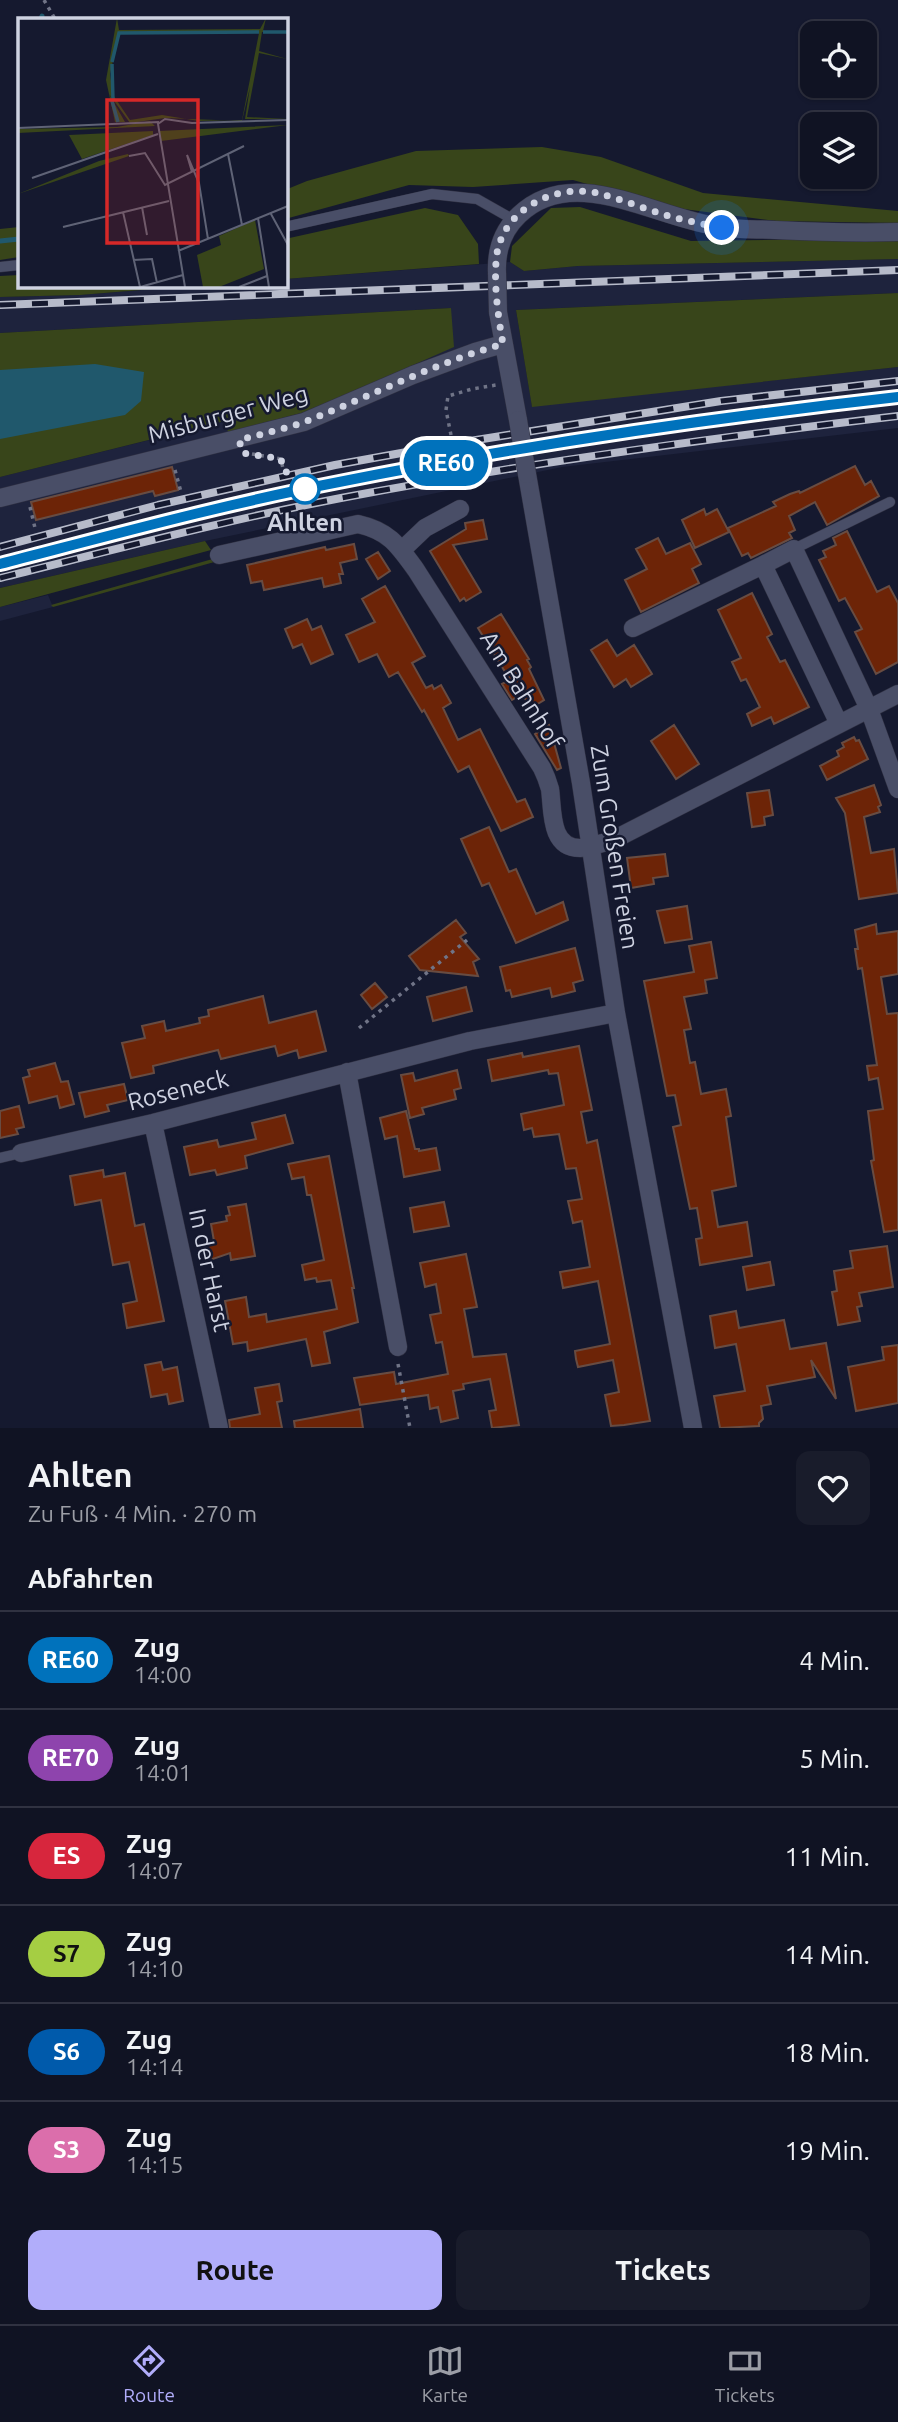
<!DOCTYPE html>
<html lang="de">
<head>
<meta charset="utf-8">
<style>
  :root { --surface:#101323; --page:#191c2b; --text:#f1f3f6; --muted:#9c9ea6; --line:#303241; --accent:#b1adfa }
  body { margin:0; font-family:Ubuntu,sans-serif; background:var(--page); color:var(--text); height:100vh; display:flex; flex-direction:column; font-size:26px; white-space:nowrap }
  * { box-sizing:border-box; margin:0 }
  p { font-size:23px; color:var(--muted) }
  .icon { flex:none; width:38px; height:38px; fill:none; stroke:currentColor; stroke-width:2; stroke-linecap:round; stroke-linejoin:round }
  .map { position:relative; height:1428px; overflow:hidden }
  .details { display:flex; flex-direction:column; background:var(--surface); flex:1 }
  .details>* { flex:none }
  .badge { padding:0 14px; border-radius:23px; font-size:24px; line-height:46px }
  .controls { position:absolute; left:800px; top:21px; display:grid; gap:14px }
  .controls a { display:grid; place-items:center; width:77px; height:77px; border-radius:14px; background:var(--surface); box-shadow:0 2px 5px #0004,0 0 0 2px var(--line); font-size:35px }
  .you { position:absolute; width:35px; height:35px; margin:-18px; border:5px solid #fff; border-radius:50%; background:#1a73e8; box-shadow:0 0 0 10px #1a73e833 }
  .map>.badge { position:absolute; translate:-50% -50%; box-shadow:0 0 0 4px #fff }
  h2 { padding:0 28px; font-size:26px; line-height:63px }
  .round { display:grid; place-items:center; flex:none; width:74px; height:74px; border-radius:14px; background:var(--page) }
  .summary { display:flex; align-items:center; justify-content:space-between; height:119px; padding:0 28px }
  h1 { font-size:33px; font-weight:700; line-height:52px }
  .button { display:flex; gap:14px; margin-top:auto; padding:14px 28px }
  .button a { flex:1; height:80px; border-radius:14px; background:var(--accent); color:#111; font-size:28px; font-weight:700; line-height:80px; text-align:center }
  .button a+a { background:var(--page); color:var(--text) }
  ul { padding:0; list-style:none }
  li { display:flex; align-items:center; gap:21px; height:98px; padding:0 28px; border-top:2px solid var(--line) }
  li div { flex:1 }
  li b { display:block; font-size:26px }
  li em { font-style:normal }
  li .badge { min-width:77px; font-weight:700; text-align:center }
  .tabs { display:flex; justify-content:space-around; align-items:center; height:98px; border-top:2px solid var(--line); background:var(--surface); font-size:19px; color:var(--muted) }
  .tabs a { display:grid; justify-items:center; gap:4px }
  .tabs .on { color:var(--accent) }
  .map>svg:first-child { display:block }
</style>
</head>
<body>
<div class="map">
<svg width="898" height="1428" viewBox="0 0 898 1428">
  <rect width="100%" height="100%" fill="#15192f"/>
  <!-- built -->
  <path fill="#1e233d" d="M898,259V293L516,310L532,406L898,367V428L562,467L205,541L0,588V477L226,421L229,432L451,308L0,333V297L80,295L202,285H285V279L510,262L524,271L578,266Z
    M48,595L53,607L0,621V607Z"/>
  <!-- green -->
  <path fill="#38451a" d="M542,147L601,157L703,193L898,211V223L776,221L668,207L573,180L473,187L409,185L285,219V190L307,181L416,151Z
    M580,207L691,241L898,238V259L578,266L524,271L510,262L512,246L551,208Z
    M425,208L458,215L478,244L479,264L285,279V239Z
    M19,227V257L0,260V229Z
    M19,275V285H202L80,295L0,297V276Z
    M898,293V367L532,407L516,310Z
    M451,308L454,347L309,411L228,432L225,421L0,477V333Z
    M205,541L211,550L0,607V588Z
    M216,558L218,561L53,607L51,605Z"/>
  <!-- water -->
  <path fill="#20586c" d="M95,364L144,372L141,401L125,415L0,439V370Z"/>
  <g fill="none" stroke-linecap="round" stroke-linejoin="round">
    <!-- stream -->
    <path stroke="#20586c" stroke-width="5" d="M41,19L42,16
      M0,241L19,239"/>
  </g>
  <!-- building -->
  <path fill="#6d2407" stroke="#684c42" stroke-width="2" d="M855,466L865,485L871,481L879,496L827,525L815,502L789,516L795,530L789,533L792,538L751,558L748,553L742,556L728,528L776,506L773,502L790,494L799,491L800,493Z
    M172,467L178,490L155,496L153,491L36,520L31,502Z
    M704,509L706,515L717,509L729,532L695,548L682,520Z
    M483,520L487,539L453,545L481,592L466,601L464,598L460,601L430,551L466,529L465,523Z
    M847,531L877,592L889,586L898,603V662L876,674L855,632L862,629L845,598L839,601L819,560L826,557L823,551L836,545L833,538Z
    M658,538L666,554L690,543L701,564L692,569L699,583L641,612L625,580L647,569L636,549Z
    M354,544L357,559L340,563L343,574H339L341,583L324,587L322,578L264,590L262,581L251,583L247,565L325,547L326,550Z
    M378,552L390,571L378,579L366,559Z
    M385,586L425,656L412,663L426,688L432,685L434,689L441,685L451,703L443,708L458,740L480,729L517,802L525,799L533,817L501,831L469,766L458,772L424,710L422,712L398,672L389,677L377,654L359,662L346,635L375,622L362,599Z
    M752,593L772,634L767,637L780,662L785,660L809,707L774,724L771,717L752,726L747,714L760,707L746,679L741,681L732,662L741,658L718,610Z
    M501,614L529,659L527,660L531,667L529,669L544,700L531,708L522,694L512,700L502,684L510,680L478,628Z
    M307,619L312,630L321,626L333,654L311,664L302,644L293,648L285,629Z
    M607,640L617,656L634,645L652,674L631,687L626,679L614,687L591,650Z
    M549,725L561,768L557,770L535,734Z
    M674,725L699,764L676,779L651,741Z
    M854,737L856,741L859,740L868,759L827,780L820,766L839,756L837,751L844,747L842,743Z
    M874,785L881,805L878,807L880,812L864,817L871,853L894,849L898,893L859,899L845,813L836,798Z
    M769,790L773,815L764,817L765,825L752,827L747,793Z
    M489,827L509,872L516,869L536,914L563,902L568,920L516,943L489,883L482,886L461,839Z
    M665,854L668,876L653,878L654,884L631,888L627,858Z
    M687,906L692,939L665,943L657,911Z
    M456,920L466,933L460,937L479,959L473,962L478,976L420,970L409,956Z
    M876,924L877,934L898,931V974L881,977L887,1014L898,1013V1230L884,1232L871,1161L874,1160L868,1111L883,1109L878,1078L869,1080L867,1066L877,1065L862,968L858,969L855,949H858L855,930Z
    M711,942L717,978L705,980L707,993L684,997L691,1029L684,1030L690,1063L695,1062L701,1094L726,1089L731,1116L726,1117L736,1186L712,1191L718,1227L747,1222L752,1256L700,1265L696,1239L702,1238L697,1208L690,1209L673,1127L681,1125L675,1095L667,1096L644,981L694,972L689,946Z
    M575,948L583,980L573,983L575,991L552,997L550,988L512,997L510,990L506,991L500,967Z
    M375,983L387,997L372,1009L361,995Z
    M466,987L472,1011L433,1021L427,997Z
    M263,996L269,1023L316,1011L326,1051L299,1058L297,1050L278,1056L275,1046L221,1059L218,1050L153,1066L154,1073L131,1078L122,1043L145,1038L142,1026L164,1021L166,1031L200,1023L199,1018L209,1016L208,1010Z
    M579,1046L592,1110L581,1112L587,1143L597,1140L650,1421L624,1425L611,1426L605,1395L619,1392L613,1360L578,1367L576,1359L575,1351L610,1344L598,1281L563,1288L560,1272L590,1267L582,1221L573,1223L568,1201L582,1199L576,1168L566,1169L559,1134L534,1137L532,1128L524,1130L521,1114L564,1105L558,1073L549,1074L548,1070L492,1081L488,1060L522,1053L523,1057Z
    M55,1063L61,1082L68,1081L74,1104L60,1108L57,1096L29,1103L23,1078L30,1076L28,1070Z
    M457,1070L461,1088L454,1090L456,1099L422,1108L424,1114L410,1118L401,1075L413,1073L415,1081Z
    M124,1084L128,1100L107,1105L109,1111L85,1117L79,1093Z
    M19,1106L24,1127L16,1129L18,1134L0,1138V1111Z
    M406,1111L415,1149H419V1151L436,1148L440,1170L404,1177L397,1136L385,1139L380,1118Z
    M285,1115L293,1143L245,1156L247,1168L217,1175L215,1170L190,1175L184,1147L217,1140L219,1147L256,1139L252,1123Z
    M329,1156L354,1288H352L358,1322L324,1332L330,1363L312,1366L306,1339L248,1351L247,1342L233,1344L225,1301L246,1297L249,1317L266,1314L267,1322L337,1309L331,1280L317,1282L316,1278L305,1280L302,1265L324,1260L311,1195H307L304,1177L292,1179L288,1164Z
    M103,1170L104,1177L125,1173L135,1226L144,1224L164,1321L127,1328L123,1304L137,1301L129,1262L113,1265L101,1200L75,1205L70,1176Z
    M444,1202L449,1226L414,1232L410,1208Z
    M246,1204L255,1256L231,1260L230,1253L204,1262L201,1247L214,1241L211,1224L227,1221L226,1216L230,1215L228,1207Z
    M887,1246L893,1287L859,1293L862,1306L857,1307L860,1321L838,1325L832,1292L837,1291L834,1271L853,1268L850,1251Z
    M466,1254L477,1307L464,1309L473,1357L506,1354L519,1425L492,1428L489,1411L496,1410L490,1379L463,1384L464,1389L453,1391L458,1418L441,1422L438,1407L430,1409L428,1395L360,1405L354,1378L394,1372L396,1384L448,1374L442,1342L436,1343L430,1315L441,1313L436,1284L425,1287L420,1263Z
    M770,1262L774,1285L747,1290L743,1267Z
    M736,1311L739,1328L784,1320L790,1349L826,1343L836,1399L811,1360L815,1377L767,1386L771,1404L761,1406L763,1419L759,1423V1426L720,1428L714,1396L745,1391L736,1344L715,1348L710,1316Z
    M898,1345V1403L856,1411L848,1367L884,1360L882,1347Z
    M161,1362L163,1370L177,1367L183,1401L169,1404L167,1394L151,1397L145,1365Z
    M279,1384L282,1401L277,1402L282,1428H230L229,1420L260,1414L255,1388Z
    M360,1409L363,1428H295L294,1421Z"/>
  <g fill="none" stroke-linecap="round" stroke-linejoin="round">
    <defs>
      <path id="service" d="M285,227L432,194L477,199L514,220
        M0,267L19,265
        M794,549L890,502
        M0,1158L21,1153"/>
      <path id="minor" d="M497,273C496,251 502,231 519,215C574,162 656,219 721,227C739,230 757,229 775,230C816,232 857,233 898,232
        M498,312L518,420
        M527,474L581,783L616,1013L693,1428
        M0,498L304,422L413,375L475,352L503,344
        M402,550L425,528L460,509
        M219,555L358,524C389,531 398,545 416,570L542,768C545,774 548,782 550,789C553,809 549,848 580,848C591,847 603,843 613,840L898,694
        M633,628L763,565
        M839,724L763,565L794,549L869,709L898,789
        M347,1072L398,1347
        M153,1123L219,1428
        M21,1153L153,1123L470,1041L616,1013"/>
    </defs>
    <!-- service casing -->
    <use href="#service" stroke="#303143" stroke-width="11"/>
    <!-- minor casing -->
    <use href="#minor" stroke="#303143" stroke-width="19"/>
    <!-- path -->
    <path stroke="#707487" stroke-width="3.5" stroke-dasharray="3.5 5" stroke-linecap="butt" d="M44,0L55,19
      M451,435L446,410L448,396L472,389L496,385
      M252,454L281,459L283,469
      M175,470L181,492
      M30,507L35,528
      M359,1028L467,940
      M398,1364L410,1428"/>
    <!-- service -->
    <use href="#service" stroke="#494e67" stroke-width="10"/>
    <!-- minor -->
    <use href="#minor" stroke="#494e67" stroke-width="18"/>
    <defs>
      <path id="rail" d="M0,305L898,270
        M0,547L158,505L335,465L451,444L721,401L898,381
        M0,564C112,534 225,504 339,482C524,445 711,418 898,397
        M0,578C113,550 227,520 341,498C526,463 711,438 898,416"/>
    </defs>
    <!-- rail casing -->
    <use href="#rail" stroke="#b7bbca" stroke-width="8"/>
    <!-- rail -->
    <use href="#rail" stroke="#15192f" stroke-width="5" stroke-dasharray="16" stroke-linecap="butt"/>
    <defs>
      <path id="minor-bridge" d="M497,273L498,312
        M518,420L527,474"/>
    </defs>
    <!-- minor-bridge casing -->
    <use href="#minor-bridge" stroke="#303143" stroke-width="19" stroke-linecap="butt"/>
    <!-- minor-bridge -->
    <use href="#minor-bridge" stroke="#494e67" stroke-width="18"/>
  </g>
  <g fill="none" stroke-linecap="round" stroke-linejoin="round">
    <defs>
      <path id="line" d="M0,564C112,535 225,504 339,482C524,445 711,418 898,397"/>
    </defs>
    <!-- line casing -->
    <use href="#line" stroke="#fff" stroke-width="16"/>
    <!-- line -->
    <use href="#line" stroke="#0072bc" stroke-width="10"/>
    <!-- walk -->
    <path stroke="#ced2e1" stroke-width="7" stroke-dasharray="0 12.6" d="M305,489L283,469L281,459L243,453L239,440C262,434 285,429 307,421C373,395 435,363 503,344C498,316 493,281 497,253C505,208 556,184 597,193C621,199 645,209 669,216C686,221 704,224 722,228"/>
  </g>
  <!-- markers -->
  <circle fill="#fff" stroke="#0072bc" stroke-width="3.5" cx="305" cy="489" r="14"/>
  <g text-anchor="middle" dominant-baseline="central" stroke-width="5" stroke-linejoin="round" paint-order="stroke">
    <!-- street labels -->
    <g font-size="24" fill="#ced2e1" stroke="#15192f">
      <text transform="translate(228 414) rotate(-15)">Misburger Weg</text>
      <text transform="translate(522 690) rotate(58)">Am Bahnhof</text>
      <text transform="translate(615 847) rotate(81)">Zum Großen Freien</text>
      <text transform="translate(178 1090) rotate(-14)">Roseneck</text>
      <text transform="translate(210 1270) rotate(78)">In der Harst</text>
    </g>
    <!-- stop labels -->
    <g font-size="24" font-weight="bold" fill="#ced2e1" stroke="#15192f">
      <text x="305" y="522">Ahlten</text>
    </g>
  </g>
  <!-- overview -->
  <g transform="translate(18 18)">
    <rect width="270" height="270" fill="#15192f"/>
    <path d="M99,0L101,12L242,11L248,0L245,13L269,14H244L241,33L269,41L241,35L229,99L269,101H227L232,69L224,103L147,100L112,105L91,76L107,104H97L88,62ZM241,15L224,102L181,103L144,97L112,102L95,77L92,56L101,16ZM132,103L137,108L0,115V111L99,109ZM270,107L143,123L141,113ZM135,113V117L64,141L51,117ZM110,136L111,138L0,176L81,143ZM237,202L246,251L201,269H185L179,237L203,227L201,218Z" fill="#38451a" fill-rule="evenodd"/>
    <path fill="none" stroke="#20586c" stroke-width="3.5" d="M245,14H270M94,44L101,15L241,14M94,46L95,82M94,83L100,104"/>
    <path fill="none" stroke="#5f6376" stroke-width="2" d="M0,110L141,104M210,136L224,207M111,138L127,135L147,167L226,128M174,154L169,137L181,165L190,221M14,160L140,116M124,189L129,217M105,194L122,269M253,196L270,227M240,200L251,269M45,209L151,183M160,233L270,188M115,242L134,241L139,265M122,269L165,257M167,269L140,106L147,101L174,105L270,102M221,269L249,258"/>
    <path fill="#d62828" fill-opacity="0.15" stroke="#d62828" stroke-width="3.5" d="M89,82H180V225H89Z"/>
    <rect width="270" height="270" fill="none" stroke="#ced2e1" stroke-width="3.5"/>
  </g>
</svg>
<div class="controls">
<a><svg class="icon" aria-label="locate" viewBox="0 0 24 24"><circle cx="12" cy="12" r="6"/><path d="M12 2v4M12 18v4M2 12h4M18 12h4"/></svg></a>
<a><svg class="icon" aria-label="layers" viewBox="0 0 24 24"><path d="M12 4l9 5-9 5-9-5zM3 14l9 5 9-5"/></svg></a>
</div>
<div class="you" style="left:722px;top:228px"></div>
<b class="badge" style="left:446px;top:463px;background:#0072bc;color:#fff">RE60</b>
</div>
<section class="details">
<div class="summary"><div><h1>Ahlten</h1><p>Zu Fuß · 4 Min. · 270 m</p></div><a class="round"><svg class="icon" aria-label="heart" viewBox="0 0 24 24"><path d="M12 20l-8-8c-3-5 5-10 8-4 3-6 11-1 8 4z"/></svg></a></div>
<h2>Abfahrten</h2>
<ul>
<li><span class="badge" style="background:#0072bc;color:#fff">RE60</span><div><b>Zug</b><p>14:00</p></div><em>4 Min.</em></li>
<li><span class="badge" style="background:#8e44ad;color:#fff">RE70</span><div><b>Zug</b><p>14:01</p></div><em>5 Min.</em></li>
<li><span class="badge" style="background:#d7263d;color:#fff">ES</span><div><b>Zug</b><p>14:07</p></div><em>11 Min.</em></li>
<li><span class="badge" style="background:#a5ce43;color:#111">S7</span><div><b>Zug</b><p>14:10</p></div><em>14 Min.</em></li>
<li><span class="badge" style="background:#005aab;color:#fff">S6</span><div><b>Zug</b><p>14:14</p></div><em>18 Min.</em></li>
<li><span class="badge" style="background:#db6eab;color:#fff">S3</span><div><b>Zug</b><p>14:15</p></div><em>19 Min.</em></li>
</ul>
<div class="button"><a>Route</a><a>Tickets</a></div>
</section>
<nav class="tabs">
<a class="on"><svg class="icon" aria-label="directions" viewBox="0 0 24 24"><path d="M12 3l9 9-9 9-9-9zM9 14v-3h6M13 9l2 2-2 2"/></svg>Route</a>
<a><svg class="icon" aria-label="map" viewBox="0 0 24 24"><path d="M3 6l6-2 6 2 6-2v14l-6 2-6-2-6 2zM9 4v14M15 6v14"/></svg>Karte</a>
<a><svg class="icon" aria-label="tickets" viewBox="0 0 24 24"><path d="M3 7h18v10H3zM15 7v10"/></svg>Tickets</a>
</nav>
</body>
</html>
